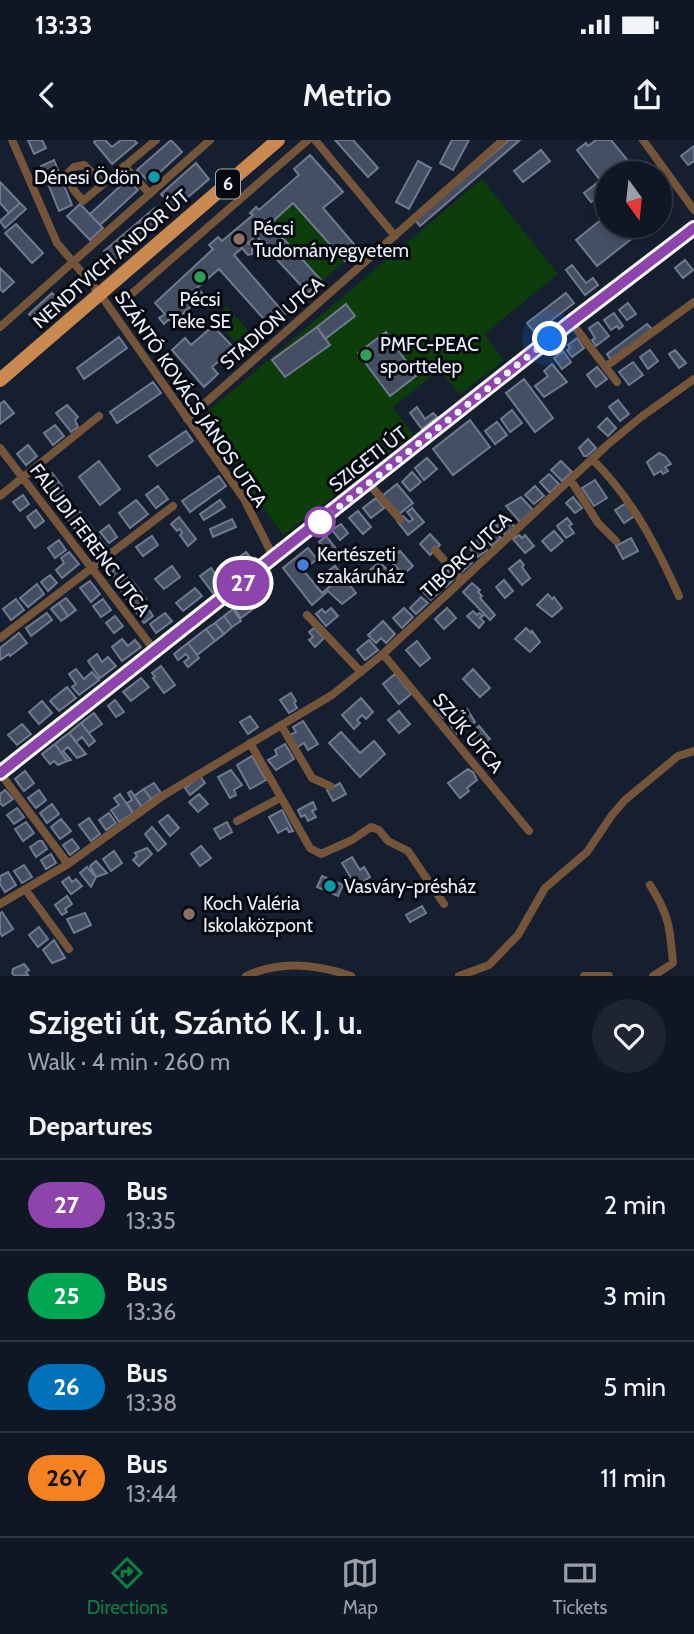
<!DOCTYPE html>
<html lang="en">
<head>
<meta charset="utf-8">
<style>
  :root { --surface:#101724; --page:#1e2431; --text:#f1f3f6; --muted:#9c9fa6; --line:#303641; --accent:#0b8043 }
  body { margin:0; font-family:Cabin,sans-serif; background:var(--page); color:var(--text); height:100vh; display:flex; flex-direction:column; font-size:26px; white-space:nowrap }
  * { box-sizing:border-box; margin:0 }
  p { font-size:23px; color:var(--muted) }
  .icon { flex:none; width:38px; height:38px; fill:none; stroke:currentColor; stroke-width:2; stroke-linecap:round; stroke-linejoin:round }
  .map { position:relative; height:836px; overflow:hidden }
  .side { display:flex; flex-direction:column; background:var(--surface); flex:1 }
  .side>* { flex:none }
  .badge { padding:0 14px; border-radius:23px; font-size:24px; line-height:46px }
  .needle { width:46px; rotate:165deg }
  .buttons { position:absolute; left:595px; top:21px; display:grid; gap:14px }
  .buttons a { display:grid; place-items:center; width:77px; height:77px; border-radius:50%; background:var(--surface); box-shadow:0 4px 10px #0003,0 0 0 2px var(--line); font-size:35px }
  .you { position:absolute; width:35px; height:35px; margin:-18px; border:5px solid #fff; border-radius:50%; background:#1a73e8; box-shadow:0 0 0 10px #1a73e833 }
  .map>.badge { position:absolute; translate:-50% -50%; box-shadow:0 0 0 4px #fff }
  h2 { padding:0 28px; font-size:26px; line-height:63px }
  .round { display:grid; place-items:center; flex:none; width:74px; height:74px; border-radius:37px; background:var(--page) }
  .head { display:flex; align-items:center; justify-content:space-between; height:119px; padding:0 28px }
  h1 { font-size:33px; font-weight:600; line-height:52px }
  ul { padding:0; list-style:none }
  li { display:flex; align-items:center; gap:21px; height:91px; padding:0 28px; border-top:2px solid var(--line) }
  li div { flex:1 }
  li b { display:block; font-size:26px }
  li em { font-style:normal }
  li .badge { min-width:77px; font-weight:700; text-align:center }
  .status { display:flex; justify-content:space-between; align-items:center; height:49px; padding:0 35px; background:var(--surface); direction:ltr }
  .status svg { height:19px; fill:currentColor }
  header { display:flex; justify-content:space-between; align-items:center; height:91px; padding:0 28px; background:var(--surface); font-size:32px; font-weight:600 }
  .dock { display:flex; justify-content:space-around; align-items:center; height:98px; border-top:2px solid var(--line); background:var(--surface); font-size:19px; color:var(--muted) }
  .dock a { display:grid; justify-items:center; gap:4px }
  .dock .current { color:var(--accent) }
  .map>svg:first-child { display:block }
</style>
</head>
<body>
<div class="status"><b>13:33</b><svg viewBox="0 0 49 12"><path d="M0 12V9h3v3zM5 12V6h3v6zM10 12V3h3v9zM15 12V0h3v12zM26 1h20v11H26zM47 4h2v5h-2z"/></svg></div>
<header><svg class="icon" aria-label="back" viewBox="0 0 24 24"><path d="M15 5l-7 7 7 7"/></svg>Metrio<svg class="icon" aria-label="share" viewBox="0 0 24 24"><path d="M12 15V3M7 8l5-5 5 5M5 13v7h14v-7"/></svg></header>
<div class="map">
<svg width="694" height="836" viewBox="0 0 694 836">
  <rect width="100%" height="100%" fill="#161f30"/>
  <!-- green -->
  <path fill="#0e3d0c" d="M482,39L558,134L484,194L504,220L460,254L439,230L393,267L413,295L283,395L199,279Z
    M293,63L345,121L322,141L270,84Z
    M227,166L254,198L241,209L214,178Z"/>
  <!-- building -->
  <path fill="#454f63" stroke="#6f7a8f" stroke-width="2" d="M28,0H42L46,8L34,14Z
    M96,0H105L112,7L121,0H134L137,3L112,24L94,2Z
    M171,0L182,12L149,42L137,30Z
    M335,0H353L378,28L368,37Z
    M452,0H469L453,30L440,23Z
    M509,0H520L420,86L415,80Z
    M596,0H611L634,28L627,33H607V49L577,10L586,3L588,6Z
    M694,6V21L688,25L681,16Z
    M541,10L550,21L523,42L514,31Z
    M310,15L343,52L323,68L358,109L345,121L293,63L270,84L322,141L320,144L321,145L319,147L317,145L308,153L269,111L265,115L261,110L265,106L256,96L248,103L252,106V114L248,115L242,108L234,115L285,174L270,186L219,129L197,148L204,155L172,183L169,179L164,184L159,178L165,174L155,163L213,109L209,105L218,97L222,101L253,75L250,73L256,67L259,70L299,35L294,29Z
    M54,20L72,65L59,71L41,26Z
    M418,21L431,28L409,69L396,62Z
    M196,23L209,39L174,69L161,54Z
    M128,39L138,50L100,85L90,74Z
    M601,40L607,49L591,62L584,53Z
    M0,42L20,63L9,73L0,63Z
    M20,63L26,69L5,88L0,81Z
    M80,64L103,88L90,100L67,76Z
    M155,68L163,78L113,121L104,111Z
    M607,75V86H648L597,126L576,100Z
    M16,84L43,113L32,123L5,93Z
    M685,120L693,130L683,138L675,128Z
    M572,125L586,143L593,138L598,145L585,155L566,130Z
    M0,128L14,142L3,152L0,149Z
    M52,153L60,161L36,182L29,174Z
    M566,153L574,163L535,193L527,183Z
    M628,163L636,174L627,180L619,170Z
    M346,164L355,176L325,199L317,187Z
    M614,173L623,186L619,189L617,186L611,190L604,180Z
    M598,182L609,196L596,206L592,200L595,198L589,188Z
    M647,184L652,189L611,220L607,214Z
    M213,186L234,208L212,227L218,234L204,247L172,210L185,198L191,205Z
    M317,187L330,205L285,237L272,220Z
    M386,192L416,236L390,256L358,213Z
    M119,197L127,208L84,239L77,228Z
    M577,198L584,208L572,217L567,210L570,208L568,205Z
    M650,210L658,221L648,229L640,217Z
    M675,210L686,223L679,228L669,214Z
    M563,211L571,222L562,229L554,218Z
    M633,222L643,235L629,245L619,232Z
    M552,224L567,242L544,257L535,246L548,236L544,231Z
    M597,227L607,239L596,247L587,235Z
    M524,239L553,278L535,292L506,253Z
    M153,242L161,253L117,283L110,272Z
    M618,260L629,274L620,281L609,267Z
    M4,261L14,273L0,284V264Z
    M67,265L78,277L75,280L78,287L71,292L56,273Z
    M417,267L425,279L433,273L437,277L422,289L410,273Z
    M512,270L522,283L510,292L501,279Z
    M607,278L616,288L608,296L598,287Z
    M470,280L490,307L453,335L433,309Z
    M497,282L507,295L495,304L485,291Z
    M55,285L64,296L53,305L44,293Z
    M186,291L193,301L157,326L149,316Z
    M588,299L596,308L587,316H584L579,308Z
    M28,305L37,316L26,325L17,314Z
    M659,313L665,316L671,324L665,327L668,331L663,334L661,331L654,335L647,322Z
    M427,318L437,329L424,340L415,328Z
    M99,321L120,349L100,365L79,337Z
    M561,321L572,332L562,341L551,330Z
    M412,332L421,342L410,351L402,342Z
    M48,333H52L62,346L50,355L40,344Z
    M549,334L559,344L550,353L540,342Z
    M219,336L226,346L190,372L182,361Z
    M595,340L607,358L594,366L582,348Z
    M397,344L413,363L398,375L382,356Z
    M158,346L168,359L156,368L146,355Z
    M535,346L544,356L534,364L525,355Z
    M63,351L72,362L61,370L52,359Z
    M23,355L29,364L20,371L13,362Z
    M521,357L533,370L520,382L506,366Z
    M573,357L582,368L575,373L566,363Z
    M376,358L384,368L371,378L363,368Z
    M136,360L148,374L130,388L119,373Z
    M220,360L225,367L204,380L200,374Z
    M628,362L636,375L624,383L615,370Z
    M76,367L85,379L74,388L64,375Z
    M412,368L424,382L408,395L397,381L403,376L409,382L413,379L407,372Z
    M36,370L44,381L35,388L27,377Z
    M358,371L371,387L363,394L349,378Z
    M505,375L515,387L505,395L495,384Z
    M179,377L196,399L188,406L180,395L182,393L180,389L177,391L171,384Z
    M567,378L572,384L569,386L574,393L566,398L557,386Z
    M232,379L236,387L213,397L210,389Z
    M87,381L95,392L83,401L75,389Z
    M341,384L348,393L340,400L332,390Z
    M109,385L117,397L109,403L100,392Z
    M491,386L501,398L492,406L482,395Z
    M554,391L563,401L551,411L542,401Z
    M430,394L440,405L430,415L420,404Z
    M97,395L106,406L94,415L85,403Z
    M519,395L522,398L525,395L534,406L525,413L513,399Z
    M152,396L158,405L143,416L136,407Z
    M326,396L338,411L330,417L319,402Z
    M631,398L638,411L623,419L616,406Z
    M59,400L66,410L55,418L48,408Z
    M478,400L487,410L478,417L469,408Z
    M308,408L317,419L303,430L322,453L335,442L327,432L335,426L356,453L342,464L328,451L312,465L283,428Z
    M400,411L413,426L403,435L390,420Z
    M69,412L79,424L62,438L56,430L64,423L61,418Z
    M246,412L255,423L240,435L231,423Z
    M464,415L472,423L462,432L457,426L462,422L459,419Z
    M520,420L524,425L522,427L530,438L522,445L509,429Z
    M379,422L390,432L380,441L370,430Z
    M117,425L127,437L119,443L111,434Z
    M172,426L180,437L164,449L155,439Z
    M211,428L223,445L213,453L200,436Z
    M445,428L455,438L446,447L436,437Z
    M50,435L57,443L48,451L41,442Z
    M131,439L146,459L133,468L119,448Z
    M504,440L513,451L505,458L496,447Z
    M90,441L100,454L91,462L80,448Z
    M430,441L440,452L431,460L421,450Z
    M472,443L480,450L478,452L482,456L480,458L495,475L490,480L463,452Z
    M37,444L44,454L28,467L20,458Z
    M195,448L202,456L183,471L176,463Z
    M259,449L266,460L257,466L250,456Z
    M548,454L552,459L554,457L562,468L552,477L537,465Z
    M250,456L257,466L241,478L234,468Z
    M421,457L428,463L416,474L410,468Z
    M66,458L76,470L68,476L59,463Z
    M16,459L24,470L11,480L3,469Z
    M103,459L111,470L101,477L93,466Z
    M143,461L153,476L144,483L133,468Z
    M59,463L68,476L61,481L51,469Z
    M331,468L338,476L326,486L316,474L322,469L325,473Z
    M404,468L413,477L402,488L393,478Z
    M447,468L456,478L444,489L435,479Z
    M233,469L241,481L232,487L224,476Z
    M473,471L477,475L479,473L483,476L480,478L484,482L479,488L467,476Z
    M47,473L52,480L31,496L26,488Z
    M165,473L172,481L156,493L150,484Z
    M115,476L123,486L114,493L106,483Z
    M224,476L232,487L224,494L215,483Z
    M383,481L395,494L386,503L381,498L376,503L368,495Z
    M215,483L224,494L215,501L206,489Z
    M314,488L324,498L315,507L309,500L313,497L309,492Z
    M526,488L531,493L532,491L540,502L530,512L515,499Z
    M206,489L215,501L197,515L188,503Z
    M19,493L27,503L10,516L9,514L0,520V508Z
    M122,499L128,506L135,500L141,507L122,521L112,507Z
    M369,500L378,510L365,520L357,510Z
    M417,501L430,518L420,526L406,510Z
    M188,503L199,518L188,527L184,522L189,518L186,514L178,520L174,514Z
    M97,514L102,522L108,517L116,526L100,538L88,521Z
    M161,526L175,545L164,553L153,538L155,537L152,533Z
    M76,529L84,539L92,532L99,540L79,555L72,547L76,544L69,534Z
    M473,529L490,548L480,557L463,539Z
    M395,534L411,554L399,564L383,544Z
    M141,538L149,547L131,561L123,552Z
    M67,547L76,558L59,571L50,561Z
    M291,553L296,561L294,563L297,568L289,573L280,560Z
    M441,557L452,571L443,578L432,564Z
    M361,558L373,572L366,579L362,575L357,580L360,583L354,589L342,575Z
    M115,560L124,572L116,577L108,566Z
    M42,561L52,573L39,584L29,572Z
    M467,569L475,582L457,594L450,585Z
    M399,571L410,584L399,593L388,580Z
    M94,573L102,584L89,593L81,583Z
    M250,576L258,587L248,594L240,582Z
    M303,581L318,604L308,610L304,603L296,608L290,595L296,592L293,587Z
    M81,583L95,601L89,606L82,597L76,602L69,593Z
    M22,584L31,594L17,605L8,595Z
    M479,586L490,599L478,606L469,595Z
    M341,592L360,613L374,601L385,614L360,637L329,603Z
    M69,593L86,614L77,618L68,607L63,611L71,620L67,621L55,604Z
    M55,604L67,621L58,625L54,621L50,624L42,614Z
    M285,604L294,619L276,630L268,620L277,615L275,610Z
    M252,616L266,640L250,649L237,625Z
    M468,629L473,632L477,640L467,648L469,651L460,658L448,643Z
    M231,630L242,645L234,650L236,655L230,658L218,637Z
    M25,631L34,643L24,651L15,639Z
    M200,636L205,643L190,655L185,648Z
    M154,643L161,653L151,659L144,649Z
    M340,643L346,654L333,661L327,650Z
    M144,649L151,659L142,667L134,656Z
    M5,650L13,659L3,666L0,663V654Z
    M39,650L46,660L36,668L28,658Z
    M131,651L142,667L133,673L127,663L132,660L128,653Z
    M120,654L133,673L119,682L111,670L119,665L114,658Z
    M199,654L208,664L198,672L189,662Z
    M313,662L316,669L312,671L316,677L308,681L305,675L301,677L298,670Z
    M52,664L59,674L47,683L40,673Z
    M17,668L24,677L14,684L7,675Z
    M282,670L293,691L289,692L287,688L278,693L269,677Z
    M109,673L116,683L106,690L99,680Z
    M168,675L179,688L170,696L159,682Z
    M89,678L100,694L91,701L79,685Z
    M61,679L71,691L60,699L51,687Z
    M26,682L34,693L23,701L15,689Z
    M227,682L232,692L220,699L214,689Z
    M152,687L166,704L158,711L145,694Z
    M72,699L79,708L70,715L63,705Z
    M39,701H42L47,709L36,717L30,707Z
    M201,706L211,718L200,726L191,714Z
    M147,708L152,714L139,726L133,720L137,716L135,713Z
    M114,711L122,723L111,731L103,719Z
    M51,714L56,723L46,729L41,720Z
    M352,717L360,730L364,727L370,737L356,746L342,723Z
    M96,721L107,733L96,737L90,726Z
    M24,725L32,737L22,743L14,731Z
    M87,727L96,737L91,747L80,733Z
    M8,732L16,745L5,752L0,744V736Z
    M322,736L343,745L338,756L317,747Z
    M69,737L72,742L76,739L82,746L71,754L62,742Z
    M67,756L72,764L65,769L67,772L62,775L55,765Z
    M422,766L426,773L410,782L406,775Z
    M2,772L13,789L2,796L0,792V773Z
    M85,773L91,785L74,793L67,779Z
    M39,787L48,799L38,807L29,795Z
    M54,800L65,818L52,823L43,810Z
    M24,824L29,830L26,832L28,835L15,836L12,833L13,829Z"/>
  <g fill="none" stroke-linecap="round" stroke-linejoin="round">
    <!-- street -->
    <path stroke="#74553a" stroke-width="8" d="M12,0L57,103L100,154L244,359L274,418
      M315,0L395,96
      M643,0L694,70
      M124,26L150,54
      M103,43L84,25L74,27L67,34L73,49L83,61L156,0
      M129,156L308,0
      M571,182L617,242
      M0,187L210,0
      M605,227L694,162
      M187,279L503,0
      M0,308L155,511
      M592,319C632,358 656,405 679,456
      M570,339L598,383L616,401
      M368,343L400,379
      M0,356L99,276
      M435,410L462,440
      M307,475L361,532
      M0,498L173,366
      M383,514C431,573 481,632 529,691
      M281,585L312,638L330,646
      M250,603L310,708L321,714L352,700L371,687L379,690L388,701L408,711L444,764
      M0,633L68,724
      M237,681L280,658
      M650,745C669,775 670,787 673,823L653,836
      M25,749L69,809
      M0,764L68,724L164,655L332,555L383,514L606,306L641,277L694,239
      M246,836C280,820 317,824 351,836
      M459,836L489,825L518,795L545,748L587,712L612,675L625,660L678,616L694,611
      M584,836H609"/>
    <!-- secondary -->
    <path stroke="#a47246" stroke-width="12" d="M0,633L571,182L694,88"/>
    <!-- primary -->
    <path stroke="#ca894f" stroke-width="14" d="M0,240L278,0"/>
  </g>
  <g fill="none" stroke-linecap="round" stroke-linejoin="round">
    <defs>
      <path id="line" d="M0,633L571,182L694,88"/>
    </defs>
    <!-- line casing -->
    <use href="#line" stroke="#fff" stroke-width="16"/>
    <!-- line -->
    <use href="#line" stroke="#8e44ad" stroke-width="10"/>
    <!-- walk -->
    <path stroke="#eaf0fc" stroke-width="7" stroke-dasharray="0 12.6" d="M320,382L550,199"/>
  </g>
  <!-- markers -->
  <g fill="#0f9aa8" stroke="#060910" stroke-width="2.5">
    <circle cx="154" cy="37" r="7"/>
    <circle cx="330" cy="746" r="7"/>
  </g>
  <g fill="#8d6e63" stroke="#060910" stroke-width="2.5">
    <circle cx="239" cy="99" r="7"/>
    <circle cx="189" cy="774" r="7"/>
  </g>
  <g fill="#2e9e5b" stroke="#060910" stroke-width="2.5">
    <circle cx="200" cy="137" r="7"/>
    <circle cx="366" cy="215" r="7"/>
  </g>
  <circle fill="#fff" stroke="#8e44ad" stroke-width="3.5" cx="320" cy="382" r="14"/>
  <circle fill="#3f7fe0" stroke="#060910" stroke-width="2.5" cx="303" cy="425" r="7"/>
  <g text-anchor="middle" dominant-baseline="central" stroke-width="6" stroke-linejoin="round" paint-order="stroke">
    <!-- shield labels -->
    <rect fill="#060910" stroke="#a6abb5" stroke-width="2" x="216" y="29.5" width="24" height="29" rx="5"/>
    <g font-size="18" font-weight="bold" fill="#eaf0fc">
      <text x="228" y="44">6</text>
    </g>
    <!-- poi labels -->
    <g font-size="19" fill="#eaf0fc" stroke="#060910" text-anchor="start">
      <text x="140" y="37" text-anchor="end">Dénesi Ödön</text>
      <text x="253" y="88">Pécsi<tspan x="253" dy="22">Tudományegyetem</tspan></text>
      <text x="200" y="159" text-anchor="middle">Pécsi<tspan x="200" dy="22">Teke SE</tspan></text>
      <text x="380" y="204">PMFC-PEAC<tspan x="380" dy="22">sporttelep</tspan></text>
      <text x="317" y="414">Kertészeti<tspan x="317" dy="22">szakáruház</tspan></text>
      <text x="344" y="746">Vasváry-présház</text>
      <text x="203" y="763">Koch Valéria<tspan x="203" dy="22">Iskolaközpont</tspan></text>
    </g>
    <!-- street labels -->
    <g font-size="19" fill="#eaf0fc" stroke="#060910">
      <text transform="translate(111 119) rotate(-41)">NENDTVICH ANDOR ÚT</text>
      <text transform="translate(272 183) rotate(-41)">STADION UTCA</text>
      <text transform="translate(191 259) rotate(56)">SZÁNTÓ KOVÁCS JÁNOS UTCA</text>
      <text transform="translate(368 319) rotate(-38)">SZIGETI ÚT</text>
      <text transform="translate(90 400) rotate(53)">FALUDI FERENC UTCA</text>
      <text transform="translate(466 415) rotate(-43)">TIBORC UTCA</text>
      <text transform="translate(468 593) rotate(50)">SZŰK UTCA</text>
    </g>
  </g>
</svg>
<div class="buttons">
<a><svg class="needle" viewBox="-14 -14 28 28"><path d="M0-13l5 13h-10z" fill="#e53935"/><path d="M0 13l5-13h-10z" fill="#9c9fa6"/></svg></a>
</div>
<div class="you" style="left:550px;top:199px"></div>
<b class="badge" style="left:243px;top:443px;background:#8e44ad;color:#fff">27</b>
</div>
<section class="side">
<div class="head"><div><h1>Szigeti út, Szántó K. J. u.</h1><p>Walk · 4 min · 260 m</p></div><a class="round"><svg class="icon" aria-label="heart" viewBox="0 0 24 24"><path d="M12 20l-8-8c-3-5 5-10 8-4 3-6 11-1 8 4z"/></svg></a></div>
<h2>Departures</h2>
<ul>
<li><span class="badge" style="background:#8e44ad;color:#fff">27</span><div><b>Bus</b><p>13:35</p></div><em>2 min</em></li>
<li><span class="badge" style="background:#00a651;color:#fff">25</span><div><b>Bus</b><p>13:36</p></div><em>3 min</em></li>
<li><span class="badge" style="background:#0072bc;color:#fff">26</span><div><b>Bus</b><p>13:38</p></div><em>5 min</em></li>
<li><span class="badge" style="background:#f58220;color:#111">26Y</span><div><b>Bus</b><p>13:44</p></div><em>11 min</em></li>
</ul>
</section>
<nav class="dock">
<a class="current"><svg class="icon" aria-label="directions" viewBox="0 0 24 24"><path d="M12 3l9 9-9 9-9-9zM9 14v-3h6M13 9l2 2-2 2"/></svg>Directions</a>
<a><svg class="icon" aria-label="map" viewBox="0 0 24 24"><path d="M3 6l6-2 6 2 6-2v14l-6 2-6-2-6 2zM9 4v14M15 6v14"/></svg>Map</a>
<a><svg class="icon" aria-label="tickets" viewBox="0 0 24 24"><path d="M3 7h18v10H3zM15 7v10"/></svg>Tickets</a>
</nav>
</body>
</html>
